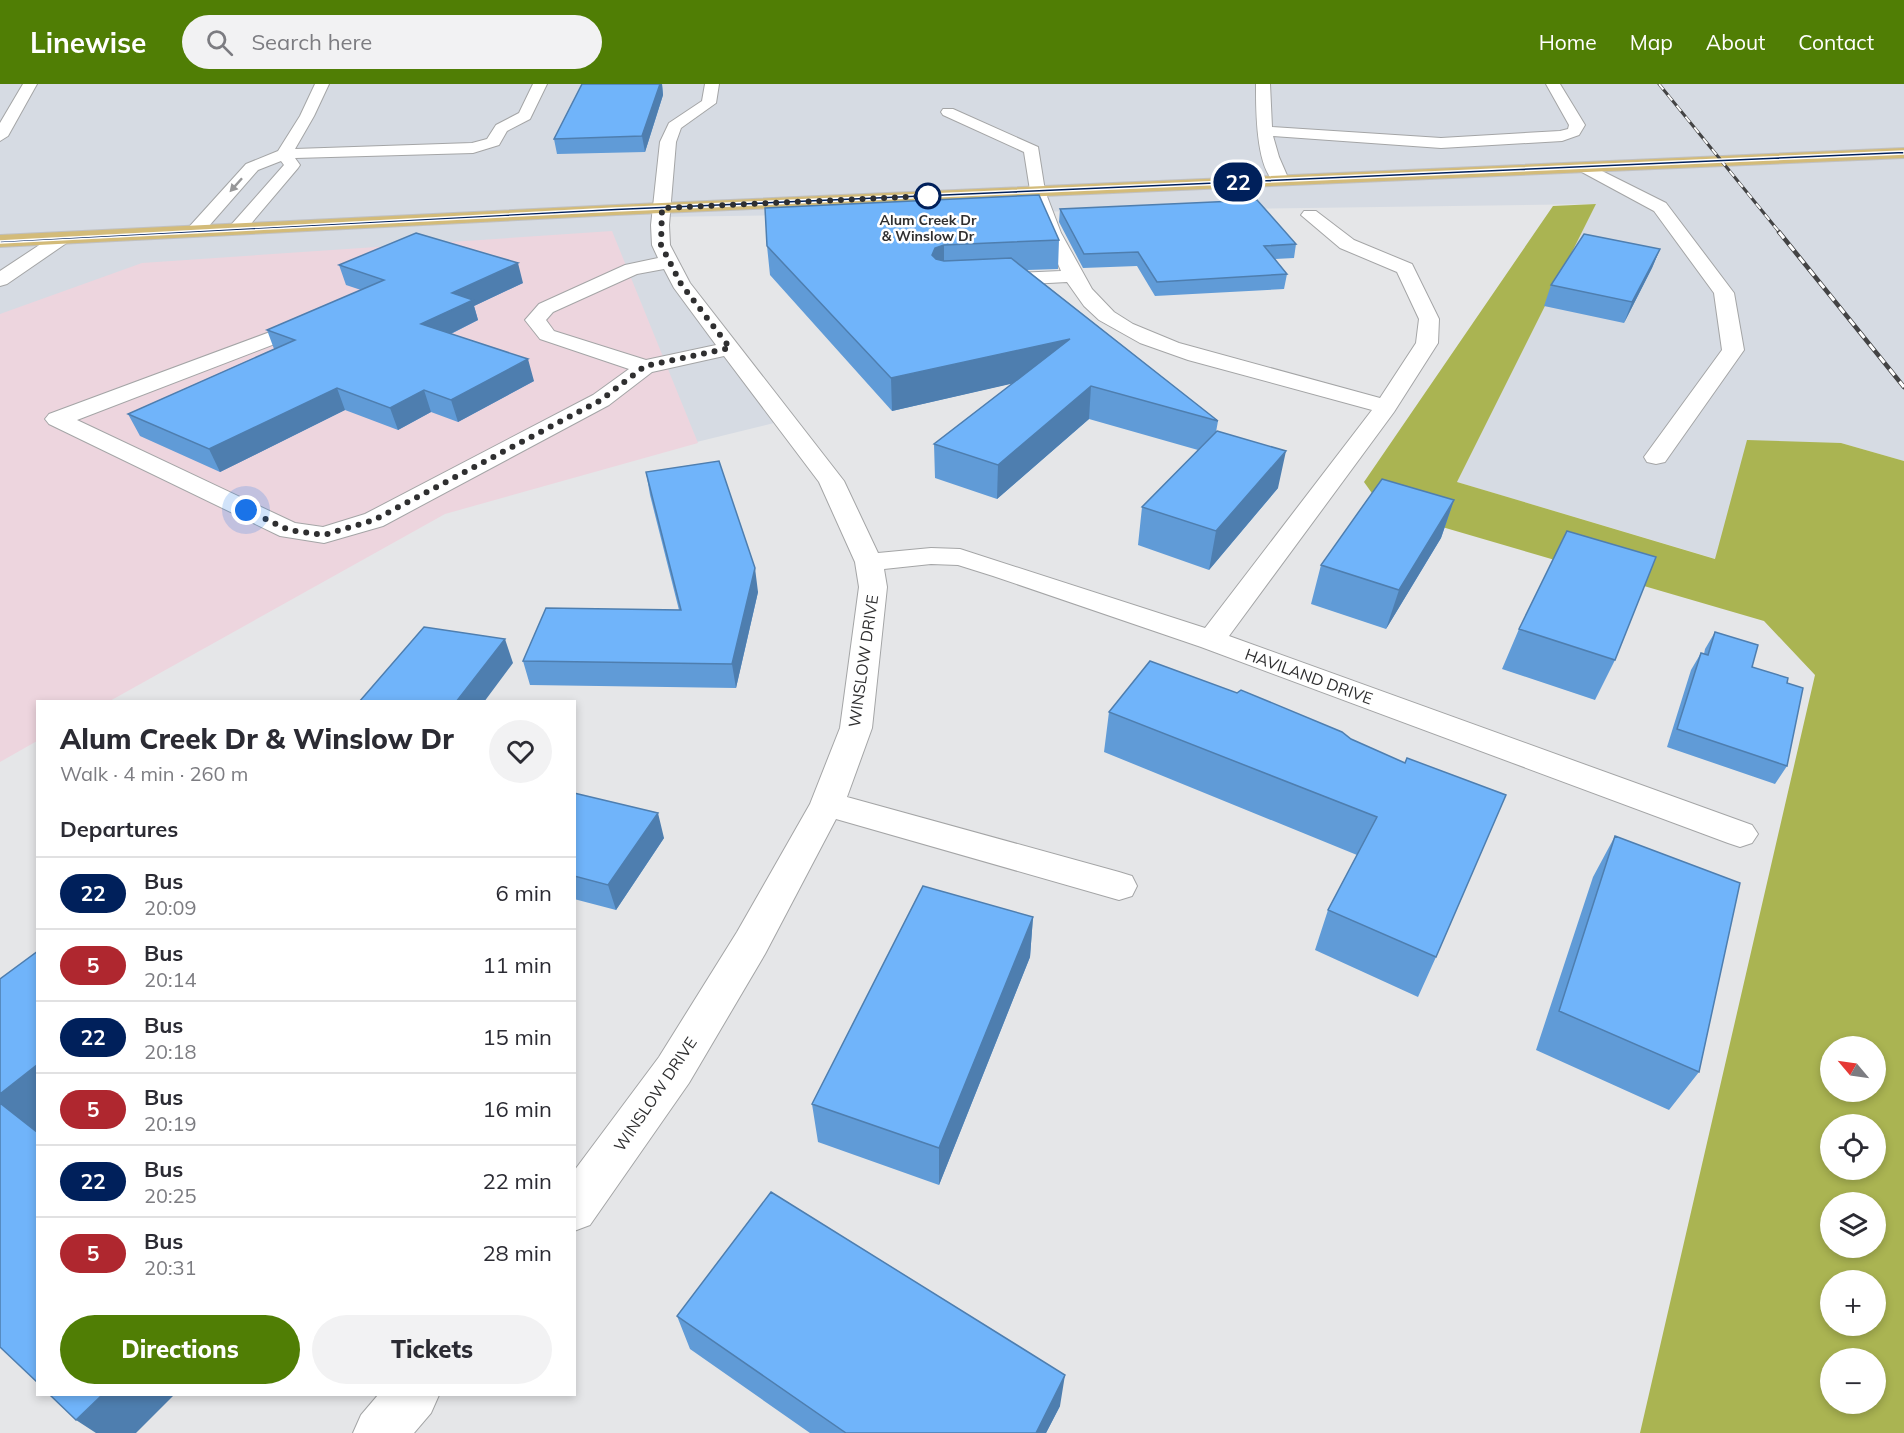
<!DOCTYPE html>
<html lang="en">
<head>
<meta charset="utf-8">
<style>
  :root { --surface:#fff; --page:#f2f2f3; --text:#2b2b33; --muted:#7c7c81; --line:#e1e1e2; --accent:#507e05 }
  body { margin:0; font-family:Mulish,sans-serif; background:var(--page); color:var(--text); height:100vh; display:flex; flex-direction:column; font-size:22px; white-space:nowrap }
  * { box-sizing:border-box; margin:0 }
  p { font-size:20px; color:var(--muted) }
  .icon { flex:none; width:33px; height:33px; fill:none; stroke:currentColor; stroke-width:2; stroke-linecap:round; stroke-linejoin:round }
  .map { position:relative; flex:1; overflow:hidden }
  .panel { position:absolute; left:36px; top:616px; width:540px; height:696px; display:flex; flex-direction:column; background:var(--surface); border-radius:0px; box-shadow:0 3px 9px #0003 }
  .panel>* { flex:none }
  .badge { padding:0 12px; border-radius:20px; font-size:21px; line-height:39px }
  .needle { width:39px; rotate:299deg }
  .controls { position:absolute; left:1820px; top:952px; display:grid; gap:12px }
  .controls a { display:grid; place-items:center; width:66px; height:66px; border-radius:50%; background:var(--surface); box-shadow:0 3px 9px #0003; font-size:30px }
  .you { position:absolute; width:30px; height:30px; margin:-15px; border:4px solid #fff; border-radius:50%; background:#1a73e8; box-shadow:0 0 0 9px #1a73e833 }
  .map>.badge { position:absolute; translate:-50% -50%; box-shadow:0 0 0 3px #fff }
  h2 { padding:0 24px; font-size:22px; line-height:54px }
  .round { display:grid; place-items:center; flex:none; width:63px; height:63px; border-radius:32px; background:var(--page) }
  .headline { display:flex; align-items:center; justify-content:space-between; height:102px; padding:0 24px }
  h1 { font-size:28px; font-weight:800; line-height:45px }
  .cta { display:flex; gap:12px; margin-top:auto; padding:12px 24px }
  .cta a { flex:1; height:69px; border-radius:36px; background:var(--accent); color:#fff; font-size:24px; font-weight:800; line-height:69px; text-align:center }
  .cta a+a { background:var(--page); color:var(--text) }
  ul { padding:0; list-style:none }
  li { display:flex; align-items:center; gap:18px; height:72px; padding:0 24px; border-top:2px solid var(--line) }
  li div { flex:1 }
  li b { display:block; font-size:22px }
  li em { font-style:normal }
  li .badge { min-width:66px; font-weight:700; text-align:center }
  header { display:flex; align-items:center; gap:36px; box-sizing:border-box; height:84px; padding:0 30px; background:var(--accent); color:#fff }
  header strong { font-size:28px }
  nav { display:flex; gap:33px; margin-inline-start:auto; font-size:21px }
  .search { width:420px; height:54px; background:var(--page); display:flex; align-items:center; gap:15px; box-sizing:border-box; padding:0 21px; border-radius:33px; color:var(--muted); font-size:22px }
  .map>svg:first-child { display:block }
</style>
</head>
<body>
<header>
<strong>Linewise</strong>
<div class="search"><svg class="icon" aria-label="search" viewBox="0 0 24 24"><circle cx="10" cy="10" r="6"/><path d="M15 15l6 6"/></svg>Search here</div>
<nav><a>Home</a><a>Map</a><a>About</a><a>Contact</a></nav>
</header>
<div class="map">
<svg width="1904" height="1349" viewBox="0 0 1904 1349">
  <rect width="100%" height="100%" fill="#e5e6e8"/>
  <!-- built -->
  <path fill="#d6dbe3" d="M0,0H1904V377L1841,359L1716,475L1457,398L1596,120L655,133L688,224L790,335L440,421L38,618L0,676Z"/>
  <!-- education -->
  <path fill="#edd5de" d="M612,147L698,359L445,430L108,618H38L37,657L0,678V230L142,179Z"/>
  <!-- forest -->
  <path fill="#aab452" fill-rule="evenodd" d="M1596,120L1457,398L1715,475L1747,356L1841,359L1904,377V1349H1640L1815,591L1764,537L1384,426L1364,398L1553,122ZM1830,963H1875V1008H1830ZM1830,1041H1875V1086H1830ZM1830,1119H1875V1164H1830ZM1830,1197H1875V1242H1830ZM1830,1275H1875V1320H1830Z"/>
  <g fill="none" stroke-linecap="round" stroke-linejoin="round">
    <defs>
      <path id="minor" d="M23,0H37L8,52L0,57V39Z
        M315,0H329L314,32L295,65L472,59L487,55L496,41L519,29L533,0H547L530,35L507,47L499,61L473,69L295,74L300,81L298,84L243,149H231L228,145L231,141L284,81L281,77L258,86L201,151H189L186,147L189,143L246,80L278,67L300,32Z
        M705,0H719L716,19L681,44L676,58L669,141L670,161L690,199L844,397L878,469L931,464L960,465L1205,544L1372,326L1188,276L1140,259L1099,236L1084,222L1067,198L992,202L985,200L982,196L985,192L992,190L1061,187L1032,119L1024,68L943,31L941,28L943,25H953L1038,63L1045,107L1061,149L1092,205L1114,228L1133,240L1179,259L1380,314L1416,259L1419,235L1397,188L1340,164L1301,131L1304,127H1316L1354,156L1412,180L1439,235L1438,259L1394,328L1229,552L1752,741L1758,750L1752,759L1740,763L1728,759L1201,563L993,492L958,481L931,480L884,485L887,503L872,644L847,713L1119,788L1132,792L1137,802L1132,812L1119,816L836,735L765,870L689,999L590,1141L574,1147V1087L659,973L737,848L810,720L840,644L859,503L855,478L819,398L724,272L652,288L609,321L383,442L324,459L280,452L49,340L45,335L49,330L305,235L312,233L319,235L322,239L319,243L77,336L295,439L323,443L365,430L593,311L629,285L540,255L525,236L539,220L625,181L658,174L652,161L651,141L660,58L669,39L702,17ZM664,185L674,204L716,261L646,276L554,247L546,236L553,228L637,190Z
        M1256,0H1270L1272,43L1441,54L1560,47L1568,45L1569,41L1546,0H1560L1585,41L1579,51L1562,57L1441,64L1273,52L1279,73L1289,96L1281,101C1255,95 1256,22 1256,0Z
        M1586,79L1666,119L1734,209L1744,266L1665,378L1656,380L1647,378L1644,373L1722,266L1714,209L1654,127L1580,87L1578,84L1580,81Z
        M62,149L68,150L71,154L68,158L7,200L0,202V187L56,150Z
        M378,1311H439L431,1329L414,1349H353L361,1331Z"/>
      <path id="major" d="M1904,64V74L616,131L0,163V151L616,121Z"/>
    </defs>
    <!-- minor casing -->
    <use href="#minor" stroke="#a4a5a6" stroke-width="2"/>
    <!-- major casing -->
    <use href="#major" stroke="#c1c1c1" stroke-width="2"/>
    <!-- minor -->
    <use href="#minor" fill="#fff" fill-rule="evenodd"/>
    <!-- major -->
    <use href="#major" fill="#d3bb79" fill-rule="evenodd"/>
    <defs>
      <path id="rail-far1" d="M1659,0L1780,149"/>
      <path id="rail" d="M1779,148L1904,303"/>
    </defs>
    <!-- rail-far1 casing -->
    <use href="#rail-far1" stroke="#434344" stroke-width="3"/>
    <!-- rail casing -->
    <use href="#rail" stroke="#434344" stroke-width="4.5"/>
    <!-- rail-far1 -->
    <use href="#rail-far1" stroke="#fff" stroke-width="2" stroke-dasharray="7" stroke-linecap="butt"/>
    <!-- rail -->
    <use href="#rail" stroke="#fff" stroke-width="3" stroke-dasharray="8" stroke-linecap="butt"/>
  </g>
  <!-- wall -->
  <path fill="#609bd7" d="M582,0H662L663,11L645,68L557,70L554,55Z
    M1060,125L1296,160L1294,174L1275,175L1287,190L1284,205L1155,212L1137,182L1083,184L1059,138Z
    M1059,156L1058,185L1027,186L1218,337L1216,348L1278,404L1209,486L1138,461L1142,423L1198,366L1089,335L997,415L935,394L934,360L1013,299L892,327L770,191L767,162Z
    M1660,165L1652,184L1624,239L1544,222L1551,201Z
    M339,181L523,199L474,222L478,236L451,250L534,297L458,338L431,328L398,346L345,326L220,388L140,352L128,330L274,265L267,246L361,206L346,201Z
    M646,388L758,508L736,604L530,601L523,577L679,526L650,411Z
    M1454,416L1441,454L1386,545L1311,520L1321,481Z
    M1519,545L1615,576L1595,616L1502,585Z
    M1715,548L1752,583L1787,682L1775,700L1667,663L1691,586L1701,569L1704,570L1705,565Z
    M1109,628L1342,648L1436,873L1418,913L1315,866L1328,826L1357,771L1104,668Z
    M574,709L664,754L616,826L574,815Z
    M1615,752L1699,988L1669,1026L1536,966L1593,793Z
    M1033,833L1030,873L939,1101L818,1058L812,1020Z
    M677,1232L1060,1322L1046,1349H810L690,1265Z"/>
  <!-- shaded-wall -->
  <path fill="#4e7eaf" d="M660,0H662L663,11L645,68L642,52Z
    M944,161V191L932,171L935,164Z
    M1660,165L1652,184L1624,239L1632,218Z
    M518,179L523,199L474,222L478,236L428,261L421,240L452,209Z
    M1070,255L1067,287L892,327L891,294Z
    M528,275L534,297L458,338L451,316Z
    M1091,302L1089,335L997,415L998,381Z
    M337,304L345,326L220,388L209,365Z
    M424,306L431,328L398,346L390,324Z
    M1286,367L1278,404L1209,486L1216,447Z
    M1454,416L1441,454L1386,545L1399,506Z
    M755,484L758,508L736,604L732,580Z
    M505,555L513,579L484,618H456Z
    M658,729L664,754L616,826L608,801Z
    M1033,833L1030,873L939,1101V1064Z
    M38,980V1049L0,1020V1010Z
    M1065,1291L1060,1322L1046,1349H1036Z
    M102,1311H174L136,1349H96L76,1336Z"/>
  <!-- building -->
  <path fill="#70b4fa" stroke="#4e7eaf" stroke-width="1.5" d="M582,0H660L642,52L554,55Z
    M1039,111L1059,156L944,161L935,164L932,171L936,175L944,177L1011,174L1218,337L1091,302L998,381L934,360L1070,255L891,294L767,162L765,124Z
    M1257,116L1296,160L1264,162L1287,190L1157,198L1138,168L1084,170L1060,125Z
    M416,149L518,179L452,209L473,216L421,240L528,275L451,316L424,306L390,324L337,304L209,365L128,330L295,256L267,246L384,196L339,181Z
    M1584,150L1660,165L1632,218L1551,201Z
    M1217,347L1286,367L1216,447L1142,423Z
    M719,377L755,484L732,580L523,577L546,524L681,526L646,388Z
    M1382,395L1454,416L1399,506L1321,481Z
    M1567,447L1656,473L1615,576L1519,545Z
    M424,543L505,555L456,618H359Z
    M1715,548L1758,561L1752,583L1788,594L1787,599L1803,604L1787,682L1677,645L1701,569L1708,571Z
    M1150,577L1237,609L1241,606L1342,648L1351,655L1405,679L1407,674L1506,711L1436,873L1328,826L1377,733L1109,628Z
    M574,709L658,729L608,801L574,792Z
    M1615,752L1740,799L1699,988L1559,927Z
    M923,802L1033,833L939,1064L812,1020Z
    M38,867V980L0,1010V895Z
    M0,1019L38,1049V1299L0,1263Z
    M771,1108L1065,1291L1036,1349H846L677,1232Z
    M50,1311H102L76,1336Z"/>
  <!-- one-way arrows -->
  <defs><path id="oneway-solid" d="M-6-.8H1V-3.2L6.5 0L1 3.2V.8H-6Z" transform="scale(1.5)"/></defs>
  <use fill="#979798" href="#oneway-solid" transform="translate(236 101) rotate(132)"/>
  <!-- line -->
  <path fill="#00205b" stroke="#fff" stroke-width="1.5" d="M1904,67V70L616,127L0,159V157L616,124Z"/>
  <g fill="none" stroke-linecap="round" stroke-linejoin="round">
    <!-- walk -->
    <path stroke="#2f2f30" stroke-width="6" stroke-dasharray="0 10.8" d="M246,426L289,446L324,451L374,436L601,316L645,282L730,264L681,200L661,161L662,124L928,112"/>
  </g>
  <!-- markers -->
  <circle fill="#fff" stroke="#00205b" stroke-width="3" cx="928" cy="112" r="12"/>
  <g text-anchor="middle" dominant-baseline="central" stroke-width="5" stroke-linejoin="round" paint-order="stroke">
    <!-- far-stop labels -->
    <g font-size="14" font-weight="bold" fill="#2f2f30" stroke="#fff">
      <text x="928" y="136">Alum Creek Dr<tspan x="928" dy="16">&amp; Winslow Dr</tspan></text>
    </g>
    <!-- street labels -->
    <g font-size="16" fill="#2f2f30" stroke="#fff">
      <text transform="translate(863 577) rotate(-82)">WINSLOW DRIVE</text>
      <text transform="translate(1309 592) rotate(20)">HAVILAND DRIVE</text>
      <text transform="translate(655 1010) rotate(-56)">WINSLOW DRIVE</text>
    </g>
  </g>
</svg>
<div class="controls">
<a><svg class="needle" viewBox="-14 -14 28 28"><path d="M0-13l5 13h-10z" fill="#e53935"/><path d="M0 13l5-13h-10z" fill="#7c7c81"/></svg></a>
<a><svg class="icon" aria-label="locate" viewBox="0 0 24 24"><circle cx="12" cy="12" r="6"/><path d="M12 2v4M12 18v4M2 12h4M18 12h4"/></svg></a>
<a><svg class="icon" aria-label="layers" viewBox="0 0 24 24"><path d="M12 4l9 5-9 5-9-5zM3 14l9 5 9-5"/></svg></a>
<a>+</a>
<a>−</a>
</div>
<div class="you" style="left:246px;top:426px"></div>
<b class="badge" style="left:1238px;top:98px;background:#00205b;color:#fff">22</b>
<section class="panel">
<div class="headline"><div><h1>Alum Creek Dr &amp; Winslow Dr</h1><p>Walk · 4 min · 260 m</p></div><a class="round"><svg class="icon" aria-label="heart" viewBox="0 0 24 24"><path d="M12 20l-8-8c-3-5 5-10 8-4 3-6 11-1 8 4z"/></svg></a></div>
<h2>Departures</h2>
<ul>
<li><span class="badge" style="background:#00205b;color:#fff">22</span><div><b>Bus</b><p>20:09</p></div><em>6 min</em></li>
<li><span class="badge" style="background:#af272f;color:#fff">5</span><div><b>Bus</b><p>20:14</p></div><em>11 min</em></li>
<li><span class="badge" style="background:#00205b;color:#fff">22</span><div><b>Bus</b><p>20:18</p></div><em>15 min</em></li>
<li><span class="badge" style="background:#af272f;color:#fff">5</span><div><b>Bus</b><p>20:19</p></div><em>16 min</em></li>
<li><span class="badge" style="background:#00205b;color:#fff">22</span><div><b>Bus</b><p>20:25</p></div><em>22 min</em></li>
<li><span class="badge" style="background:#af272f;color:#fff">5</span><div><b>Bus</b><p>20:31</p></div><em>28 min</em></li>
</ul>
<div class="cta"><a>Directions</a><a>Tickets</a></div>
</section>
</div>
</body>
</html>
